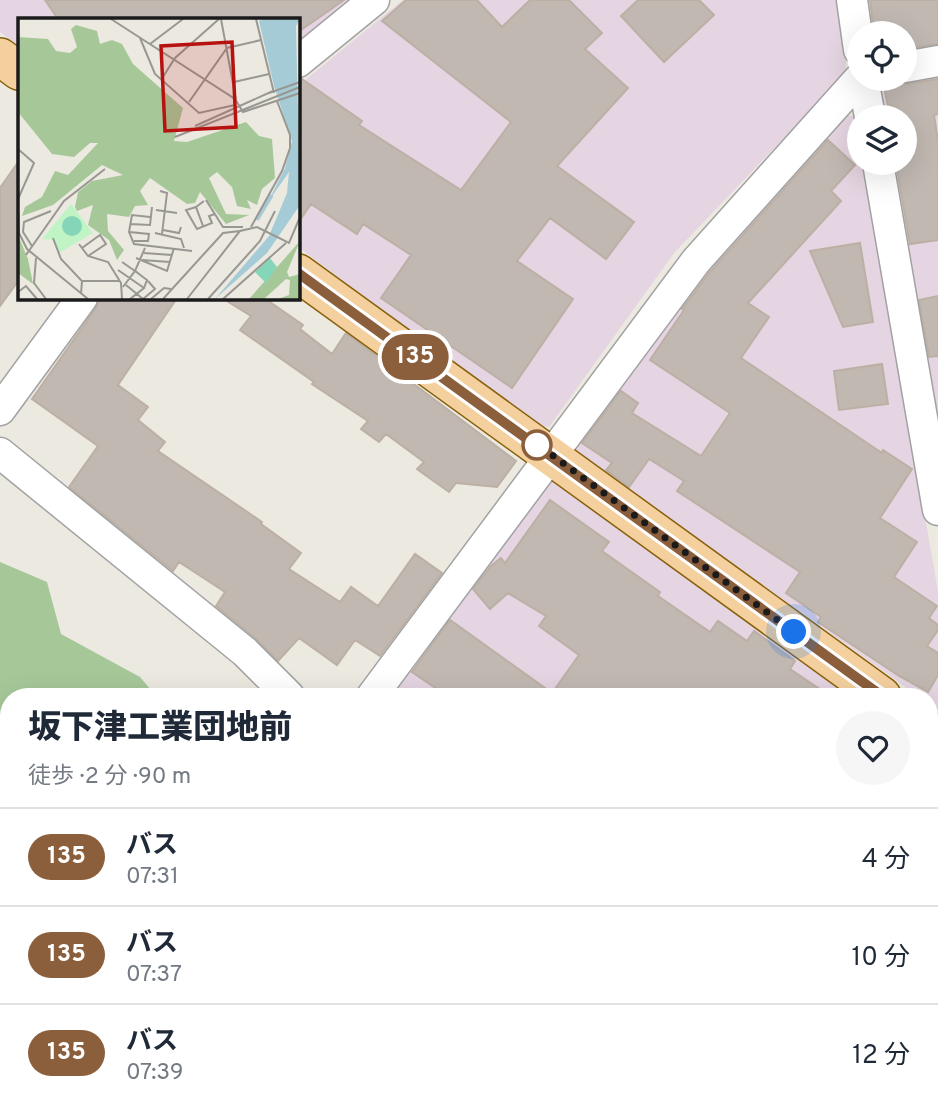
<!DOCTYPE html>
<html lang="ja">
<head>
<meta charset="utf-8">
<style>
  :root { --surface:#fff; --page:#f6f6f7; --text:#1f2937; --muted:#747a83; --line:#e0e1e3 }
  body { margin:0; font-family:Overpass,"Noto Sans JP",sans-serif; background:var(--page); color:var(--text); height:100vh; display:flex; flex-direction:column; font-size:26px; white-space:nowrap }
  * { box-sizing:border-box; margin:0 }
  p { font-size:23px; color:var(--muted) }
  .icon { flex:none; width:38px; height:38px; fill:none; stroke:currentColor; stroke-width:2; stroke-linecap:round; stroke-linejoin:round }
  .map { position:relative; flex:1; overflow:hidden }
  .drawer { position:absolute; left:0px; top:688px; width:938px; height:429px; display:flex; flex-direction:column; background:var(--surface); border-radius:28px 28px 0 0; box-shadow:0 7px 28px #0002 }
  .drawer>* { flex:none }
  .badge { padding:0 14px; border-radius:23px; font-size:24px; line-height:46px }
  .controls { position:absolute; left:847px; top:21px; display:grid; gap:14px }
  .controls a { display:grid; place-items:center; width:70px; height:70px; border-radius:50%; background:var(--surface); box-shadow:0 7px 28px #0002; font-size:35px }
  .you { position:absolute; width:35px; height:35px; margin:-18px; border:5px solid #fff; border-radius:50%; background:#1a73e8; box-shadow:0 0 0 10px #1a73e833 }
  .map>.badge { position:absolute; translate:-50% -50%; box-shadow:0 0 0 4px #fff }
  .round { display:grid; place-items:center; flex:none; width:74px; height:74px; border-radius:37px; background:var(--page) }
  .headline { display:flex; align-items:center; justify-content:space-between; height:119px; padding:0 28px }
  h1 { font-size:33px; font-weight:800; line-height:52px }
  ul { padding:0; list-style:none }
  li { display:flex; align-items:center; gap:21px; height:98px; padding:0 28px; border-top:2px solid var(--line) }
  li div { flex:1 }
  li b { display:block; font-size:26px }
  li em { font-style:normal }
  li .badge { min-width:77px; font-weight:700; text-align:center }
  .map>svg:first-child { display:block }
</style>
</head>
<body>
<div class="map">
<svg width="938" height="1115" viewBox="0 0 938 1115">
  <rect width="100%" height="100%" fill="#ece9e1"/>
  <!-- industrial -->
  <path fill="#e5d4e1" d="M0,0H355L298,47V19H19V46L0,32Z
    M403,0H836L846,63L845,74L674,253L549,427L538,425L298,247V86Z
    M938,69V426L893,163H905V117H885L880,87L886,79H905Z
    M844,115L856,116L859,136V163H864L938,592V711L929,705V696H918L576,451V443L703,264Z
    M553,480L849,696H385L540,483Z"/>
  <!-- forest -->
  <path fill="#a6c899" d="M0,562L47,582L61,634L140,677L156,696H9V1108H151L144,1115H0Z
    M938,1059V1115H789L810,1108H929V1063Z"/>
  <!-- building -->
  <path fill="#c0b8b1" stroke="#bcb0a5" stroke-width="2" d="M45,0H344L298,32V19H58Z
    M406,0H477L502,27L530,0H569L602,33L585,49L628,88L557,166L634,222L606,259L550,218L517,261L573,299L512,388L381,298L411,255L363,224L357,234L311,204L298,223V79H302L362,121L359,125L461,190L511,122L382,21Z
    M638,0H699L714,15L664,62L621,16Z
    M870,0H938V44L905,49V33H874Z
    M889,79L907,84L938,79V114L934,115L938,141V240L910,244L896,163H905V117H890L884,86Z
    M828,140L855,165L831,191L841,201L748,303L769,317L741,358L882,453L883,450L912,469L880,518L917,542L894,577L937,606L929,618L938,625V630L927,646L938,653V675L928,692L899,676L818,622L821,617L786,593L800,572L677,491L684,481L649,459L629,487L606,470L612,463L582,443L621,391L638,403L632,413L701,456L730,413L650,360L684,310L682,309L710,272Z
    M19,161V280L0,306V188Z
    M860,243L873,322L843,327L810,251Z
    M938,296V356L929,357L919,300Z
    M99,298H177L118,385L148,407L138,420L165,442L158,451L262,522L261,524L301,553L289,569L340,602L351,587L378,606L415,554L442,573L380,656L355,640L337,665L299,638L278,661L256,639L216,606L225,592L179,562L173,571L69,487L98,446L32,399L96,308Z
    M222,298H264L303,325L300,329L332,354L346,333L516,461L497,487L456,483L449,492L417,469L424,462L386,434L379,442L361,429L368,421L312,384L314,382L240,330L251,316Z
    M882,364L888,404L839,410L834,371Z
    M550,500L609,542L602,551L660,592L658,596L710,632L718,621L747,641L754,631L795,661L790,669L830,696H447L412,672L450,620L552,693L579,655L539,626L546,616L508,593L490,609L473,589L491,566L501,558L505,563Z"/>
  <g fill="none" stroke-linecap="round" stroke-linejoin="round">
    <defs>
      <path id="minor" d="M852,0L859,50
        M298,62L374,0
        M905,67L938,61
        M863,79L870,117
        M878,163L938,510
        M0,410L82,298
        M0,453L245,652L289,696
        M372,696L696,261L859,79
        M929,820L938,818
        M929,992L938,988
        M601,1115L620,1108"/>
      <path id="major" d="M0,57L19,71
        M298,273L882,696
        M929,731L938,738"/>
      <path id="highway" d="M929,847L938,844
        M929,929L938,926
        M929,960L938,958
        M312,1115L325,1108
        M388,1115L410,1108"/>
    </defs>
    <!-- minor casing -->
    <use href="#minor" stroke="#a2a2a2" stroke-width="33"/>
    <!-- major casing -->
    <use href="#major" stroke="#87600b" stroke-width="40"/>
    <!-- highway casing -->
    <use href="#highway" stroke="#c83162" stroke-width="42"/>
    <!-- minor -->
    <use href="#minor" stroke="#fff" stroke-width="30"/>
    <!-- major -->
    <use href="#major" stroke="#f4d09f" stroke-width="37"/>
    <!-- highway -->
    <use href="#highway" stroke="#de8e9c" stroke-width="38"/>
  </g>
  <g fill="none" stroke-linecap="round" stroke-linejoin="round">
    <defs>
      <path id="line" d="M298,273L882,696"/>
    </defs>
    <!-- line casing -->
    <use href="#line" stroke="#fff" stroke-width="16"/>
    <!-- line -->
    <use href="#line" stroke="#8b5e3c" stroke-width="10"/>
    <!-- walk -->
    <path stroke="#1b1b1b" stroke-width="7" stroke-dasharray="0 12.6" d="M537,445L530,439L794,632"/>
  </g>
  <!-- markers -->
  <circle fill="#fff" stroke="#8b5e3c" stroke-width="3.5" cx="537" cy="445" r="14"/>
  <!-- overview -->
  <g transform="translate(18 18)">
    <rect width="282" height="282" fill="#ece9e1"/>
    <path d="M58,7L79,13L82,26L94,22L104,26L115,46L165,90L156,123L169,124L228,104L241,118L254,121L257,160L244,171L239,187L229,182L233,191L219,188L214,169L199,154L191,160L208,196L231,197L208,206L182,174L177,185L169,186L132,160L122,173L130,187L117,188L111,199L89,196L90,213L106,232L99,242L91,222L70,207L75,187L59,193L57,189L60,174L74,163L105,157L84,147L35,187L4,198L7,189L24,179L37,153L50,157L80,125H72L56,139L34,136L0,94V19L30,21L38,33L52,35L59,29L53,11ZM0,217L10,241L15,266L0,255ZM282,223L269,254L271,259L282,256V281H260L271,277L272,262L268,261L246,281H231Z" fill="#a6c899"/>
    <path d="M53,186L75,215L41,235L36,222L24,221Z" fill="#c0f4c5"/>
    <path d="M44 208a10 10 0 1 1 20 0a10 10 0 1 1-20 0ZM252,240L259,249L248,265L237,254Z" fill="#85d6b8"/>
    <path d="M245,1H282L278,8L282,187L249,235L197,281L251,218L269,175L271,154L250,184L267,150L274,123L256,68L241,3Z" fill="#a5cbd7"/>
    <path fill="none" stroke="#a5cbd7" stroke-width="3.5" d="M239,202L254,177"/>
    <path fill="none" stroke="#989792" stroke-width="2" d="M93,1L217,81L225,94L282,75M203,1L218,82M238,1L256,75M122,20L137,56L181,95L217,87M132,26L165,1M143,62L157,40L201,1M216,64L251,56M251,75L282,64M171,84L209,30L243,22M177,108L255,73M157,119L282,69M0,131L16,145L0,181M142,173L149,175L144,216M188,182L205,209H225M178,189L168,192L179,211L194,205L191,198L197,196M0,192L1,215L9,231L70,281M138,192L159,195M132,199L114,197L111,214L116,226L174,233M112,206L132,207L134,189M185,208L178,189L186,183M233,209L264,153L272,130V117L259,83M145,212L161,215L163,209M111,214L131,216L130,223H116M137,215L163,221L166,230M35,220L43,241L64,263L63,276M61,226L70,238L90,244L103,265L104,281M14,228L5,214L6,204L33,193M64,230L82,217L88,226L70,238M126,235L154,237M8,237L46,183L87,151M18,240L16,265L28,281M118,240L149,253L156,230M124,242L152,244M104,244L117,253L127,230M100,252L126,270L112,281M64,263H101M108,267L125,281M105,269L117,253L129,262L126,270M0,274L8,268L19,281M125,281L137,271L130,263M133,281L146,270L153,271M145,281L205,215L222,213M169,281L222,213L239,209L271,225L282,199M190,281L242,223L257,193M205,281L268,225"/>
    <path fill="#b7120f" fill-opacity="0.15" stroke="#b7120f" stroke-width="3.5" d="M214,24L218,109L147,113L143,28Z"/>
    <rect width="282" height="282" fill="none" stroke="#1b1b1b" stroke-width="3.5"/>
  </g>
</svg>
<div class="controls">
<a><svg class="icon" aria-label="locate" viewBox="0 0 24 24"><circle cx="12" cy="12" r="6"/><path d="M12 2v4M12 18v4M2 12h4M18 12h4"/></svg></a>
<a><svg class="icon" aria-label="layers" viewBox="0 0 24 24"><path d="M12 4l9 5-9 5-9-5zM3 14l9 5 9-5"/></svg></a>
</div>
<div class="you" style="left:794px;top:632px"></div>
<b class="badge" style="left:415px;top:357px;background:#8b5e3c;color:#fff">135</b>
<section class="drawer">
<div class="headline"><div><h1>坂下津工業団地前</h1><p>徒歩 · 2 分 · 90 m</p></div><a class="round"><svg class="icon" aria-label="heart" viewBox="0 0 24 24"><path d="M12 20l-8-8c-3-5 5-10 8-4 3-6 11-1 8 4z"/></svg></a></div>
<ul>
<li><span class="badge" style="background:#8b5e3c;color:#fff">135</span><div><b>バス</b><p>07:31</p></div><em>4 分</em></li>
<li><span class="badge" style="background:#8b5e3c;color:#fff">135</span><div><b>バス</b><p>07:37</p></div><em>10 分</em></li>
<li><span class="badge" style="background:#8b5e3c;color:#fff">135</span><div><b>バス</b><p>07:39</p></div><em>12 分</em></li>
</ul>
</section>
</div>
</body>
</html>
